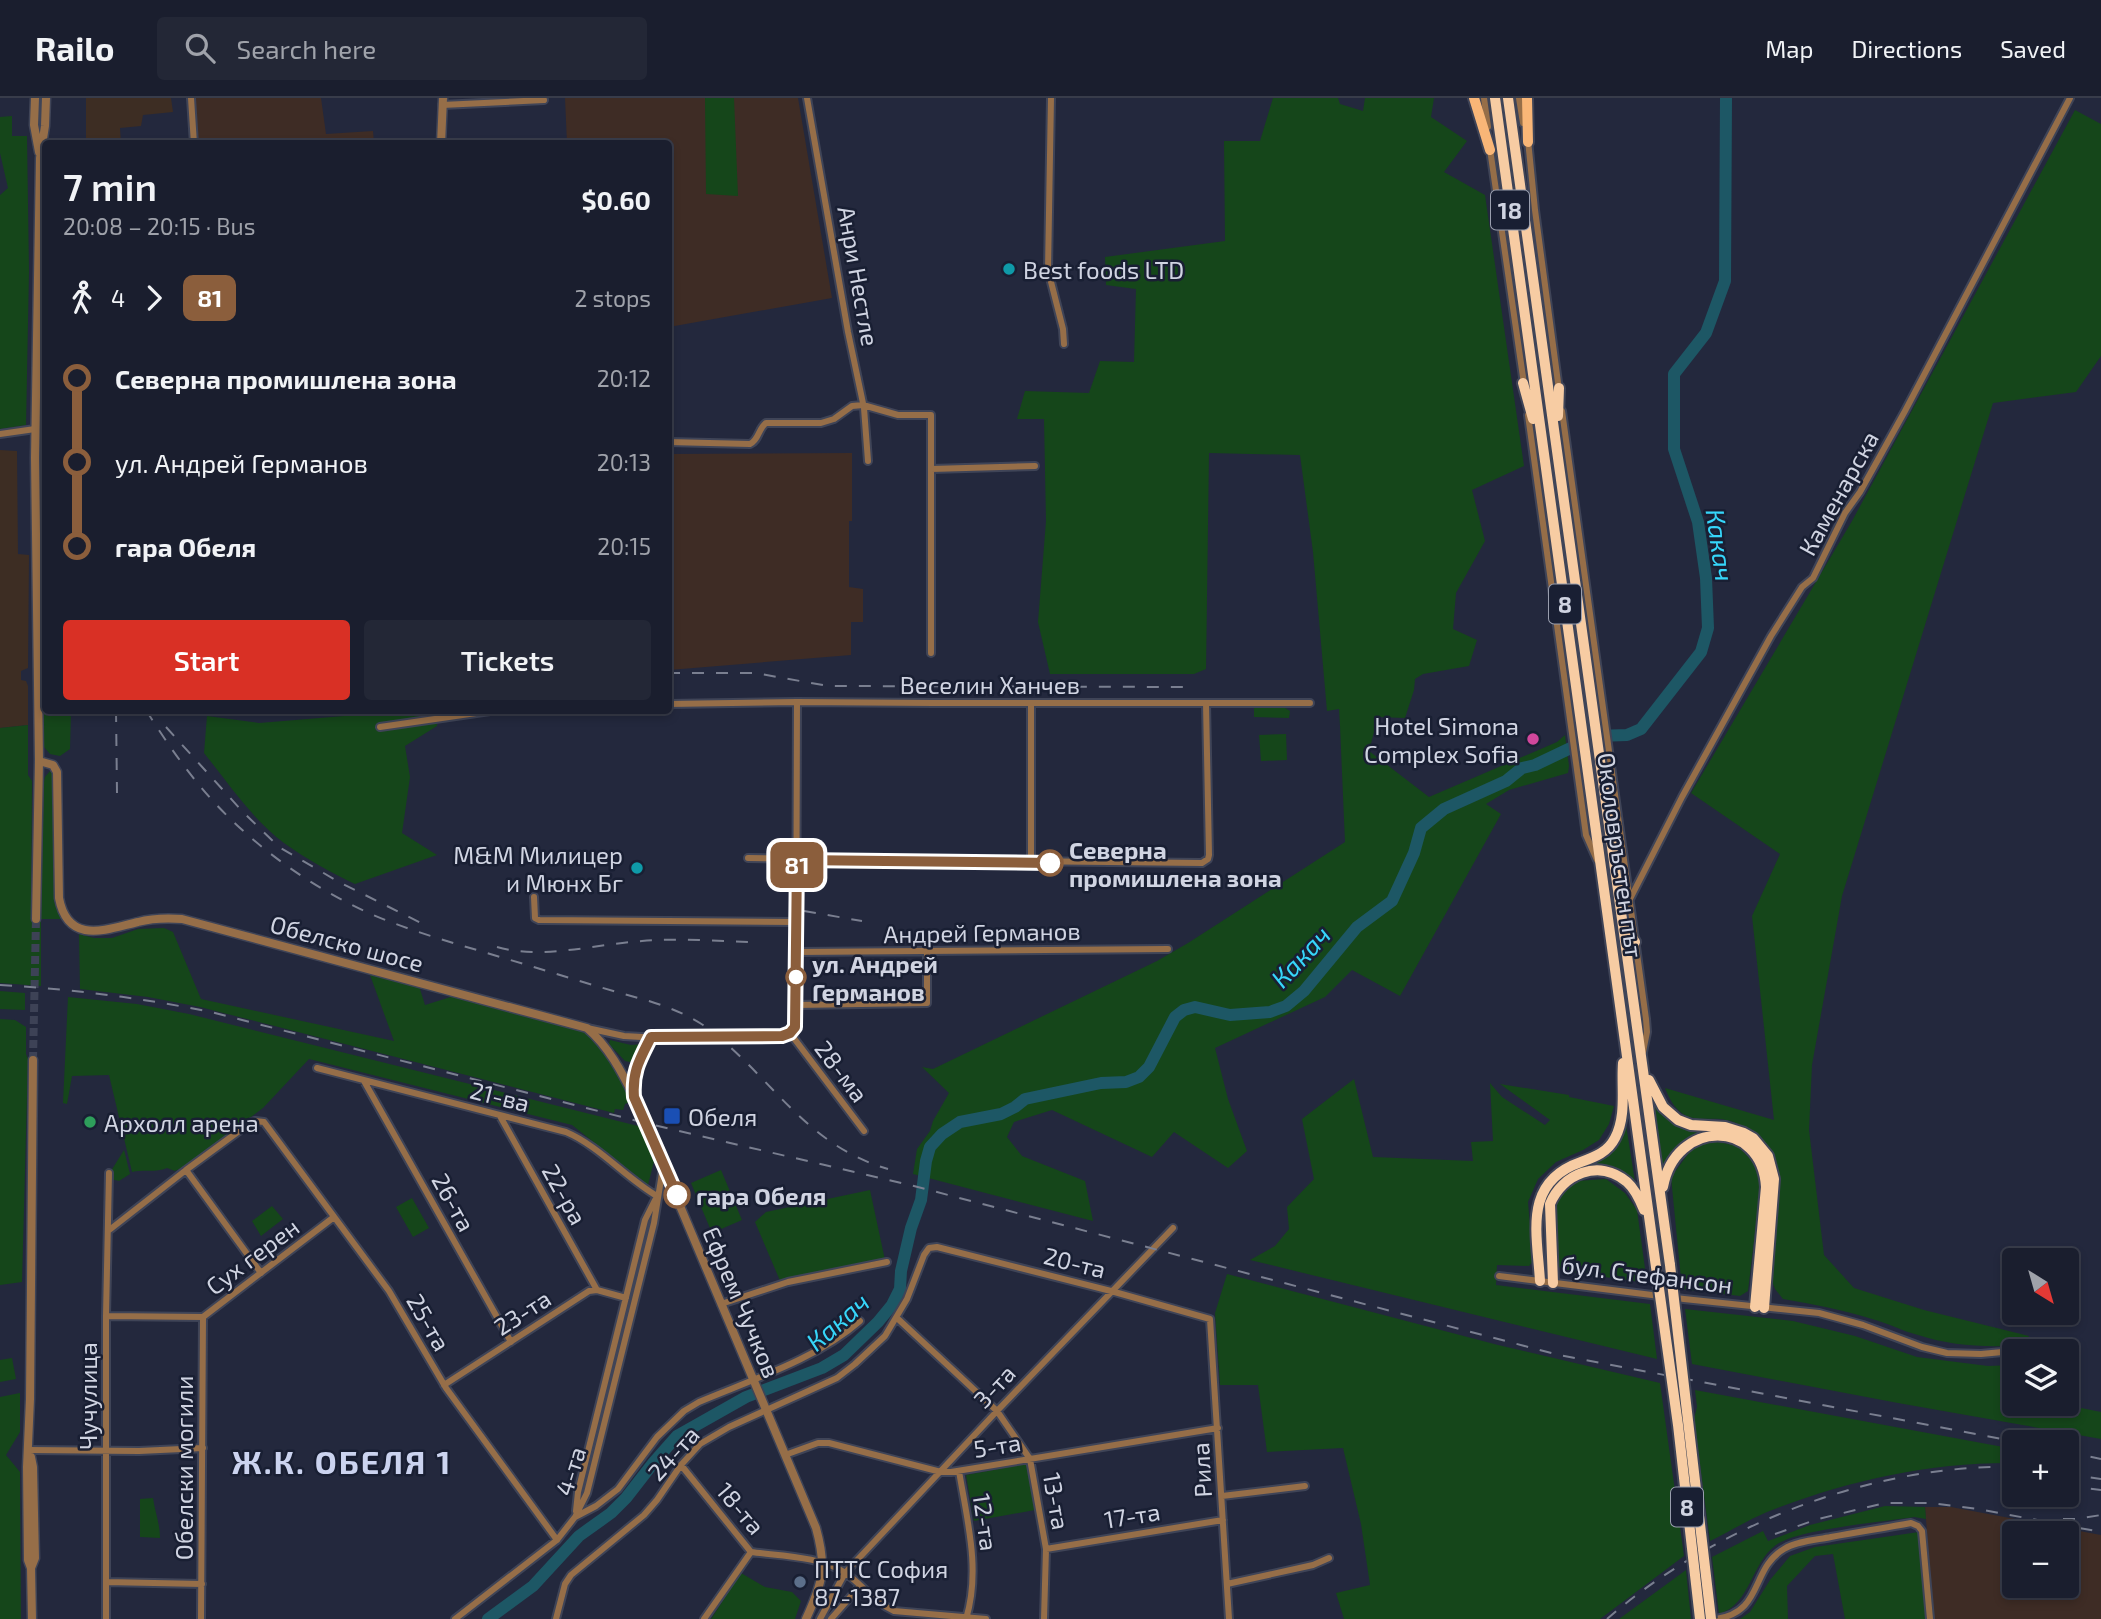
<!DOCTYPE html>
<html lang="en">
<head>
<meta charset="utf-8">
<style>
  :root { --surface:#1a1e2e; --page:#232736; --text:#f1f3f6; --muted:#9fa2aa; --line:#383c4a; --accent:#d93025 }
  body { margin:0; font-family:"Exo 2",sans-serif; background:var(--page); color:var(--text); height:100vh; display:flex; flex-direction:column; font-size:26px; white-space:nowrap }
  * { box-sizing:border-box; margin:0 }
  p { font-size:23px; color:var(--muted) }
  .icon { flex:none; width:38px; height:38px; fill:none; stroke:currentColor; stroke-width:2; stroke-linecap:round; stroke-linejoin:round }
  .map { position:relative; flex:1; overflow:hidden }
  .panel { position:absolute; left:42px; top:42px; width:630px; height:574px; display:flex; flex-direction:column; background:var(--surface); border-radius:7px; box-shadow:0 4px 10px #0003,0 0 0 2px var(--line) }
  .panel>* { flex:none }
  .badge { padding:0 14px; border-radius:10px; font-size:24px; line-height:46px }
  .needle { width:46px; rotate:143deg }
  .fabs { position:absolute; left:2002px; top:1150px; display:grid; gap:14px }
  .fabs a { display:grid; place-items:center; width:77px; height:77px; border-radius:7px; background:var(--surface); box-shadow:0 4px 10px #0003,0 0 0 2px var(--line); font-size:35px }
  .map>.badge { position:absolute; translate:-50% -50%; box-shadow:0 0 0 4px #fff }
  .legs { display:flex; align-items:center; gap:10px; height:77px; padding:0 21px; font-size:23px }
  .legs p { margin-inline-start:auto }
  .head { display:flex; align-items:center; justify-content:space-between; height:119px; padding:0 21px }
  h1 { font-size:38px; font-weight:600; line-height:52px }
  .primary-button { display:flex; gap:14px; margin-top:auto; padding:14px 21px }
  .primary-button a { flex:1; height:80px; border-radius:7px; background:var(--accent); color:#fff; font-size:28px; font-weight:600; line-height:80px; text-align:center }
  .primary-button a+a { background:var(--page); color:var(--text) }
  ul { padding:0 21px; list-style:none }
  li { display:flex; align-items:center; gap:24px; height:84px; font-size:26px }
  li i { display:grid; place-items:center; width:10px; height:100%; margin:0 9px; background:currentColor }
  li i::after { content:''; width:18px; height:18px; margin:-9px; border:5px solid; border-radius:50%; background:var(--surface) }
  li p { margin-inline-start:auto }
  li:first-child i { background:linear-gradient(#0000 50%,currentColor 0) }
  li:last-child i { background:linear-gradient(currentColor 50%,#0000 0) }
  header { display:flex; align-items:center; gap:42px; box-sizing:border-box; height:98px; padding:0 35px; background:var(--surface); border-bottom:2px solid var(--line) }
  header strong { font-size:33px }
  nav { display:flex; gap:38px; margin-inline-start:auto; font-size:24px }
  .search { width:490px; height:63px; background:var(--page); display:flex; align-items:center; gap:18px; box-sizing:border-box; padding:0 24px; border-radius:7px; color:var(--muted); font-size:26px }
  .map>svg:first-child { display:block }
</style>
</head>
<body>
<header>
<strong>Railo</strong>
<div class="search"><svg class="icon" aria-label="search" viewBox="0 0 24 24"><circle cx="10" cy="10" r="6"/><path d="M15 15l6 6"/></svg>Search here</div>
<nav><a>Map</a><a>Directions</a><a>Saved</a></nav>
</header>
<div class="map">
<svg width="2101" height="1521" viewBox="0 0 2101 1521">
  <rect width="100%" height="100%" fill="#23283d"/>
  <!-- commercial -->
  <path fill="#3d2d23" d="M86,0H171L173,14L143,17L141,28L120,30L121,45H86Z
    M0,352L17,353L18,456L29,457L28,570L21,573V582L26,583L28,588V627L0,630Z"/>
  <!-- industrial -->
  <path fill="#3e2c25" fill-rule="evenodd" d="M195,0H321L326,36L373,33L374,45H215L207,41L197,40Z
    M565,0H798L832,200L669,229L668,46L567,45Z
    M852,355V423H849V489L863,491V524H851V557L669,572V356Z
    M1925,1409H1951L2101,1437V1521H1934ZM2014,1435H2067V1488H2014Z"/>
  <!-- green -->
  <path fill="#15461a" d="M705,0H734L738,98L706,96Z
    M1273,0H1338L1340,6L1363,13L1365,0H1434L1431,19L1467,43L1444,74L1485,97L1524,368L1472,392L1485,443L1456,495L1453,531L1477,542L1469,568L1423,576L1415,581L1414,592L1405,620L1378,619L1369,653L1429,699L1557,644L1565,637L1569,668L1568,675L1509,692L1486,706L1501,716L1400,898L1352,872L1325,899L1215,950L1228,1001L1247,1053L1228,1070L1174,1034L1152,1059L1052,1012L1014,1024L1007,1039L1022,1058L1085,1083L1093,1123L913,1076L917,1051L930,1033L933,1023L949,995L922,969L933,971L1157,863L1188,845L1345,744L1340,628L1339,611L1327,613L1313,454L1300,357L1209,355L1206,571L1194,576H1050L1038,524L1046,423L1044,321H1017L1025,293L1089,295L1100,263L1134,264L1136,191L1106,187L1105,159L1225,143L1224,43H1260Z
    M2075,12L2101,26V258L2076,294L1993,305L1842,798L1812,967L1809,1032L1824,1157L1854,1190L1924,1212L2029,1238L2024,1247C1988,1250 1952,1248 1918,1237C1902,1233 1888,1225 1872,1221C1843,1212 1813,1206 1783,1201L1775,1191L1770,1178C1773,1145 1782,1104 1776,1072C1772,1047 1745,1023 1720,1021C1708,1020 1694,1023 1683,1016C1674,1010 1669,1000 1665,990L1774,1022L1752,818L1780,756L1691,695L1852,423Z
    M12,18V38H27L29,173L26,327L0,331V97L8,90L0,55V19Z
    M45,465L46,612L71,613L70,651L60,658L50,656L44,649L43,466Z
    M1282,608L1290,613L1289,620L1254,619V609Z
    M405,613H437V628L405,648L410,679L402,735L437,757L355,786C330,774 306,761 284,745C252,721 229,686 204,655L207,618L259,625Z
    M28,627V677L32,683L31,820H41L44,684L45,679L50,673L54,679V803L61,821H41V888L0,885V630Z
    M1286,636L1287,662L1261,663L1259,637Z
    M164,830L173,834L201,901L394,943L370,877L419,888L425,907L454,898L586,934C607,951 622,978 632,1003L625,1006L623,1012L615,1011L614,1015L200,909L148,899L80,891L79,836L94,840H112L138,831Z
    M0,893L25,895V912L0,911Z
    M68,899L137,906L189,916L642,1029L655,1059L648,1087L572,1027L309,961L263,1010L185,1068L175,1073L167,1070C156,1075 144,1071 132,1074L109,977L72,978L67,1006L63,1005Z
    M0,921L15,922L26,929V956L28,961L22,1184L0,1187Z
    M610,942L631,947L643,946V948L635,961L630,964L625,963L609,946Z
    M1354,981L1373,1059L1473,1063L1471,1044L1493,1043L1490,985L1502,999L1545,1027L1550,1022L1500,986L1569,997V999L1614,1008L1609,1026L1599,1042L1583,1052L1556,1064L1538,1081L1528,1104L1533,1163L1529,1168L1497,1167L1496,1187L1650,1206L1657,1261L1250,1162L1275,1148L1289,1131L1287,1109L1314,1081L1302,1021Z
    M1653,998C1665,1023 1676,1031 1704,1034C1683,1041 1674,1049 1662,1068Z
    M1625,1020L1635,1084C1616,1070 1596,1068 1573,1070C1606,1061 1617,1054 1625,1020Z
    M1709,1042L1738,1048L1754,1065L1761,1084L1748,1193L1740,1198L1682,1191L1671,1079L1691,1052Z
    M124,1052L130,1076L119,1083L111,1081V1073Z
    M721,1072L742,1122L712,1135L691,1085Z
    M1606,1081L1625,1095L1637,1112L1647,1185L1562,1173L1556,1164L1552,1116L1559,1100L1576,1083Z
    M870,1092L885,1162L781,1185L755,1124L766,1114Z
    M412,1100L429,1130L413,1139L396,1109Z
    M272,1108L283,1121L261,1138L252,1123Z
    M1227,1176L1498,1247L1660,1285L1684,1458L1600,1521H1344L1336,1495L1370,1487L1361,1426L1343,1350L1267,1354L1258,1287H1220L1215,1215Z
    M1685,1211L1793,1223L1855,1238L1917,1259L1988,1268L2014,1267V1306H2061L2101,1314V1341L1898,1305L1692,1266Z
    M12,1260L16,1281L0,1284V1262Z
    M1695,1292L2014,1351V1365C1931,1364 1845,1383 1767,1414C1748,1422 1729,1434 1710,1443L1694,1321L1697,1309Z
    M20,1295V1334L6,1357L20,1374L21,1521H0V1299Z
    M1026,1366L1035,1412L974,1423L966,1377Z
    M153,1400C155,1414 160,1426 160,1440L140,1439V1401Z
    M1885,1408L1925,1409L1926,1421L1914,1419C1883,1424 1798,1431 1776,1447C1751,1465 1751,1506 1719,1516L1712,1459L1763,1433L1768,1443L1810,1427Z
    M1919,1434L1927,1521H1845L1833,1456L1815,1458L1787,1488L1788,1521H1740L1750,1514L1770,1482L1790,1458L1815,1449Z
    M1686,1472L1691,1521H1619Z
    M741,1475L765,1489L792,1494L801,1503L795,1521H711Z"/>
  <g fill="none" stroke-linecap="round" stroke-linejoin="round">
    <!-- river -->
    <path stroke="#1d5765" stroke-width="12" d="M488,1521L533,1488L579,1438L611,1415L626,1400L654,1364L677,1338L746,1299L822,1270L844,1257L878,1224L892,1207L900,1191L901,1173L911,1130L921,1102L926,1063L930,1049L942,1036L960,1024L1001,1016L1015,1009L1025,1001L1101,985L1126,984L1139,979L1149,969L1175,919L1184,912L1195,909L1230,917L1270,914L1286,908L1304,893L1357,829L1392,803L1414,755L1421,730L1444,711L1506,683L1522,670L1535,667L1596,638L1627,637L1641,631L1701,554L1708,530L1706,480L1698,424L1674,351V276L1706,235L1725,183L1726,0"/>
    <!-- tertiary-tunnel -->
    <path stroke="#3d4256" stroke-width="8" stroke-dasharray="8 4" stroke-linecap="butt" d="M33,962L36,821"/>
    <defs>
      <path id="minor" d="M191,0L194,46
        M807,0L848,234L864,310L868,363
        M1051,0L1048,172L1063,231L1064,246
        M1484,0L1488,29
        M1519,0L1523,25
        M442,7L544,2
        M1528,42L1535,112L1559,292
        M1490,51L1524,286
        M1562,313L1646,921L1647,934L1643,954
        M1528,317L1586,737L1597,762
        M0,336L35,331
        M668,344L750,346C759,342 758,331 766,325H821L834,321L852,308L863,307L898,317H931V555
        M931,371L1035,368
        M668,606L797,604L934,605H1310
        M380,629L497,612
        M748,760L1202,765L1208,761L1209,757L1206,605
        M1031,765V605
        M534,799L535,820L539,822L796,824
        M1630,801L1682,699L1771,538L1802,489L1813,480L1845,415L1860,394L1905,313L2070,0
        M796,854L1168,851
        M796,907L927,905V854
        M587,930L624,938L660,940L782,938L790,935
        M790,935L795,929L796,907L797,604
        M790,935L864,1033
        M317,970L566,1034C599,1048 626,1080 657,1098
        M364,983L511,1244
        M634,996C632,974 641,959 651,939
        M500,1018L597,1192
        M186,1072L261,1175
        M108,1133L186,1072L250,1025L255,1023L264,1024L389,1193L446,1290L557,1442
        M1499,1178L1684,1201L1819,1215L1863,1227L1922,1249L1947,1255L1981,1256L2024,1252
        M721,1206L788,1184L887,1164
        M106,1218L203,1219L334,1119
        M897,1220L997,1313L1030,1361L1046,1451L1044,1521
        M444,1287L589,1193L597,1192L626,1200
        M29,1352L139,1353L203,1350
        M785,1357L818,1345H829L941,1374H951L1218,1330
        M681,1367L751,1454C781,1458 821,1458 847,1476C863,1488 876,1505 894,1513L986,1521
        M959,1373C967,1422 981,1472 966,1521
        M1222,1398L1305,1388
        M576,1413L578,1394L645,1122L655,1102
        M576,1417L587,1395L654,1125L663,1069
        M1046,1451L1223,1422
        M106,1484L202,1486
        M1227,1486L1313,1467L1329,1460
        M106,1521V1218L109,1075
        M201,1521L203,1219
        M455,1521L557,1442L575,1419L596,1408L618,1391L657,1339L684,1313L699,1304C751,1282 817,1261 860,1223
        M556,1521L565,1486L571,1477L644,1417L657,1402L681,1367L700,1346L729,1329L837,1280L855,1266L885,1238L907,1201L924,1157L929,1150L937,1149L1111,1193L1210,1221L1229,1521
        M704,1521L751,1454
        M820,1521L845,1475L997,1313L1173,1130
        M831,1521L860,1488
        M1716,1521C1764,1514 1750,1471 1784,1451C1797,1443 1816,1442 1831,1439C1858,1434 1884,1430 1911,1425L1918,1428L1922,1433L1930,1521"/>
      <path id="tertiary" d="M35,0L34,27L39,54
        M441,46L443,0
        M39,663L53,667L57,674L59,800C68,848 107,831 138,824C153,820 167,820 182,821L587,930C608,948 622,974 634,999L816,1430C827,1470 823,1484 806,1521
        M36,821L39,663L35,360L40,60L45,28L46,0
        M31,1359L33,1369L35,1460L31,1470
        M32,1521L31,1470L28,1462L27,1369L30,1301L33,962"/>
      <path id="primary" d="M1474,0L1490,52
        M1527,0L1528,44"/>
      <path id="trunk" d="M1495,0L1656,1169
        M1508,0L1670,1167
        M1523,285L1533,321
        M1558,318L1559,290
        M1625,829L1635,844
        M1649,982L1663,1009L1678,1022L1691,1027L1725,1029L1744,1035L1753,1040L1768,1058L1774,1081L1764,1210
        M1663,1089C1675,1021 1762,1020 1766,1089L1755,1209
        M1540,1183C1537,1134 1523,1084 1581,1064C1595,1059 1608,1054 1615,1040C1627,1017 1621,990 1623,965
        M1553,1185L1550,1106C1562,1076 1599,1060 1627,1084C1635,1091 1640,1102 1644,1112"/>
    </defs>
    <!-- minor casing -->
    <use href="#minor" stroke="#3f4457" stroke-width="10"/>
    <!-- tertiary casing -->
    <use href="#tertiary" stroke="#3f4457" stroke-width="11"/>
    <!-- primary casing -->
    <use href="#primary" stroke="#3f4457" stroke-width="14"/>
    <!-- trunk casing -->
    <use href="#trunk" stroke="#3f4457" stroke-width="14"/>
    <!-- minor -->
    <use href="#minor" stroke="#966e48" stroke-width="6"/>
    <!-- tertiary -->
    <use href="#tertiary" stroke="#966e48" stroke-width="8"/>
    <!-- primary -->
    <use href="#primary" stroke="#f9b677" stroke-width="10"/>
    <!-- trunk -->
    <use href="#trunk" stroke="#f7cca3" stroke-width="10"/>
    <!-- rail -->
    <path stroke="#7a7f90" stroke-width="2" stroke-dasharray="12 12" stroke-linecap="butt" d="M668,575H755L828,588L1191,589
      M116,612L117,695
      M146,612C166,644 187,674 212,702C255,749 312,790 371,816C415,835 461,847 507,861C554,875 601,890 649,903C668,909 686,916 703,927C770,975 802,1046 888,1071
      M166,629L242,713L279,749L339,784L427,828
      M804,813L862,823
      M497,849C544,862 595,846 642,843C678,840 715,843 751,844
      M0,887C72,891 141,900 211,914L645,1025L910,1087L1559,1257L2018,1344
      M2067,1354L2101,1361
      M2067,1376L2101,1381
      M2067,1388L2101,1392
      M2063,1421H2077L2101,1417
      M1775,1436L1818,1421L1885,1405H1931L1978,1411L2101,1434
      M1607,1521C1714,1428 1872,1366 2014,1369"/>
    <defs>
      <path id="trunk-bridge" d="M1670,1167L1711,1521
        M1656,1169L1678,1327L1700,1521"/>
    </defs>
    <!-- trunk-bridge casing -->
    <use href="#trunk-bridge" stroke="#3f4457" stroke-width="14" stroke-linecap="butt"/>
    <!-- trunk-bridge -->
    <use href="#trunk-bridge" stroke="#f7cca3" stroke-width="10"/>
  </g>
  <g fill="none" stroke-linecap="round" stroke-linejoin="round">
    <defs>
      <path id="line-1" d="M677,1097L634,999C632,973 640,961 651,939L782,938L790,935L795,929L797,762L1050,765"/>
    </defs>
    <!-- line-1 casing -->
    <use href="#line-1" stroke="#fff" stroke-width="16"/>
    <!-- line-1 -->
    <use href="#line-1" stroke="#8b5e3c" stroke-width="10"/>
  </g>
  <!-- markers -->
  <g fill="#0f9aa8" stroke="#191f33" stroke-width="2.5">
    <circle cx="1009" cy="171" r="7"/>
    <circle cx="637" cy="770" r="7"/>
  </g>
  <circle fill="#d1479c" stroke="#191f33" stroke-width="2.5" cx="1533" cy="641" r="7"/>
  <g fill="#fff" stroke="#8b5e3c" stroke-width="3.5">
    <circle cx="1050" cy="765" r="12"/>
    <circle cx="796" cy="879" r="9"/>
    <circle cx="677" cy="1097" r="12"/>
  </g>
  <rect fill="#1a4fb4" stroke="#191f33" stroke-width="2.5" x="663" y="1009" width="18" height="18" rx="3.5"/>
  <circle fill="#2e9e5b" stroke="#191f33" stroke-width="2.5" cx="90" cy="1024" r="7"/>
  <circle fill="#5c6f8a" stroke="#191f33" stroke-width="2.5" cx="800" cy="1484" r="7"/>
  <g text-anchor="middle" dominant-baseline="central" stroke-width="5" stroke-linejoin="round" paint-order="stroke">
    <!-- shield labels -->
    <g fill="#191f33" stroke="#999eae" stroke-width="2">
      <rect x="1491" y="92.5" width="38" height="39" rx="5"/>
      <rect x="1549" y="486.5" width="32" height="39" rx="5"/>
      <rect x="1671" y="1389.5" width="32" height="39" rx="5"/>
    </g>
    <g font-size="23" font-weight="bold" fill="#d0d4e2">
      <text x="1510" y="112">18</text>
      <text x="1565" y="506">8</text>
      <text x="1687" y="1409">8</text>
    </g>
    <!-- poi labels -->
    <g font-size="24" fill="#d0d4e2" stroke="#191f33" text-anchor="start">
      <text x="1023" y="171">Best foods LTD</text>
      <text x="1519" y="627" text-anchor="end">Hotel Simona<tspan x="1519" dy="28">Complex Sofia</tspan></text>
      <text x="623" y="756" text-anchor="end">М&amp;M Mилицер<tspan x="623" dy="28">и Мюнх Бг</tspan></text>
      <text x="688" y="1018">Обеля</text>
      <text x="104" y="1024">Архолл арена</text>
      <text x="814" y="1470">ПТТС София<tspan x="814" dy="28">87-1387</tspan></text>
    </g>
    <!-- street labels -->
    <g font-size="24" fill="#d0d4e2" stroke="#191f33">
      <text transform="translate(859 178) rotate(80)">Анри Нестле</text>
      <text transform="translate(1838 395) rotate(-61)">Каменарска</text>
      <text x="990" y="586">Веселин Ханчев</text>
      <text transform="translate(1621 757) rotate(82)">Околовръстен път</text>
      <text transform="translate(982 834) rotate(-1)">Андрей Германов</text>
      <text transform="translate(347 845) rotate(15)">Обелско шосе</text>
      <text transform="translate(842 973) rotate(53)">28-ма</text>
      <text transform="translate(500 998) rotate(14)">21-ва</text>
      <text transform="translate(565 1096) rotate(61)">22-ра</text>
      <text transform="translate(454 1104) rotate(61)">26-та</text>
      <text transform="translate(252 1158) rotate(-37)">Сух герен</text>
      <text transform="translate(1075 1164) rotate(14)">20-та</text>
      <text transform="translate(1647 1176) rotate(7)">бул. Стефансон</text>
      <text transform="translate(742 1204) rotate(67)">Ефрем Чучков</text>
      <text transform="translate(522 1214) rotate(-33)">23-та</text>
      <text transform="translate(429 1224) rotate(60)">25-та</text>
      <text transform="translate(994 1288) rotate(-47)">3-та</text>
      <text transform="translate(87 1298) rotate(-90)">Чучулица</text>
      <text transform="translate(997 1347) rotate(-9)">5-та</text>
      <text transform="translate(673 1355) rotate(-48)">24-та</text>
      <text transform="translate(183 1370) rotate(-90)">Обелски могили</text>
      <text transform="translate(1201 1372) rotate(-93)">Рила</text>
      <text transform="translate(570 1373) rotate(-72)">4-та</text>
      <text transform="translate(1057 1403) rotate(80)">13-та</text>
      <text transform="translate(741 1410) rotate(50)">18-та</text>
      <text transform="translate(1132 1417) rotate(-9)">17-та</text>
      <text transform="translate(986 1424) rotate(82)">12-та</text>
    </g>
    <!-- stop labels -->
    <g font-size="24" font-weight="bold" fill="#d0d4e2" stroke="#191f33" text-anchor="start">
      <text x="1069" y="751">Северна<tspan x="1069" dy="28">промишлена зона</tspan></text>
      <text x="812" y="865">ул. Андрей<tspan x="812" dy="28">Германов</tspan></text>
      <text x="696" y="1097">гара Обеля</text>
    </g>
    <!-- water labels -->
    <g font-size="26" font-style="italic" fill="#36d6fa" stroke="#191f33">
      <text transform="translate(1721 447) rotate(82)">Какач</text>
      <text transform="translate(1300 858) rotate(-47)">Какач</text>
      <text transform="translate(837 1223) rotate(-41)">Какач</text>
    </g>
    <!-- district labels -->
    <g font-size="32" font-weight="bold" letter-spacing="2" fill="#cbd3ef" stroke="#191f33">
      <text x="342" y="1363">Ж.К. ОБЕЛЯ 1</text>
    </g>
  </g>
</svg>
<div class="fabs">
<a><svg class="needle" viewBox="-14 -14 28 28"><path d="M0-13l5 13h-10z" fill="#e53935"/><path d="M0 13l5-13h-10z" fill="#9fa2aa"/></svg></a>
<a><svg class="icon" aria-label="layers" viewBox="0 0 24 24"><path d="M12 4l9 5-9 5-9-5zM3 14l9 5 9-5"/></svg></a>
<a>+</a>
<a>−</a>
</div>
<b class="badge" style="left:797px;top:767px;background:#8b5e3c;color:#fff">81</b>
<section class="panel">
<div class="head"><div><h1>7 min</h1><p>20:08 – 20:15 · Bus</p></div><b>$0.60</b></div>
<div class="legs"><svg class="icon" aria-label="walk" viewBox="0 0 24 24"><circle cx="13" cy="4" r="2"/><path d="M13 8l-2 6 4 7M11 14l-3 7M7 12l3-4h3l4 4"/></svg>4<svg class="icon" aria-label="forward" viewBox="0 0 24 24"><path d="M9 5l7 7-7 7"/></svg><b class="badge" style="background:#8b5e3c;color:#fff">81</b><p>2 stops</p></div>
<ul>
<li><i style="color:#8b5e3c"></i><b>Северна промишлена зона</b><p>20:12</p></li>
<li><i style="color:#8b5e3c"></i><span>ул. Андрей Германов</span><p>20:13</p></li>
<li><i style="color:#8b5e3c"></i><b>гара Обеля</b><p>20:15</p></li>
</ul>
<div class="primary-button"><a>Start</a><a>Tickets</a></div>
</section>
</div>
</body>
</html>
